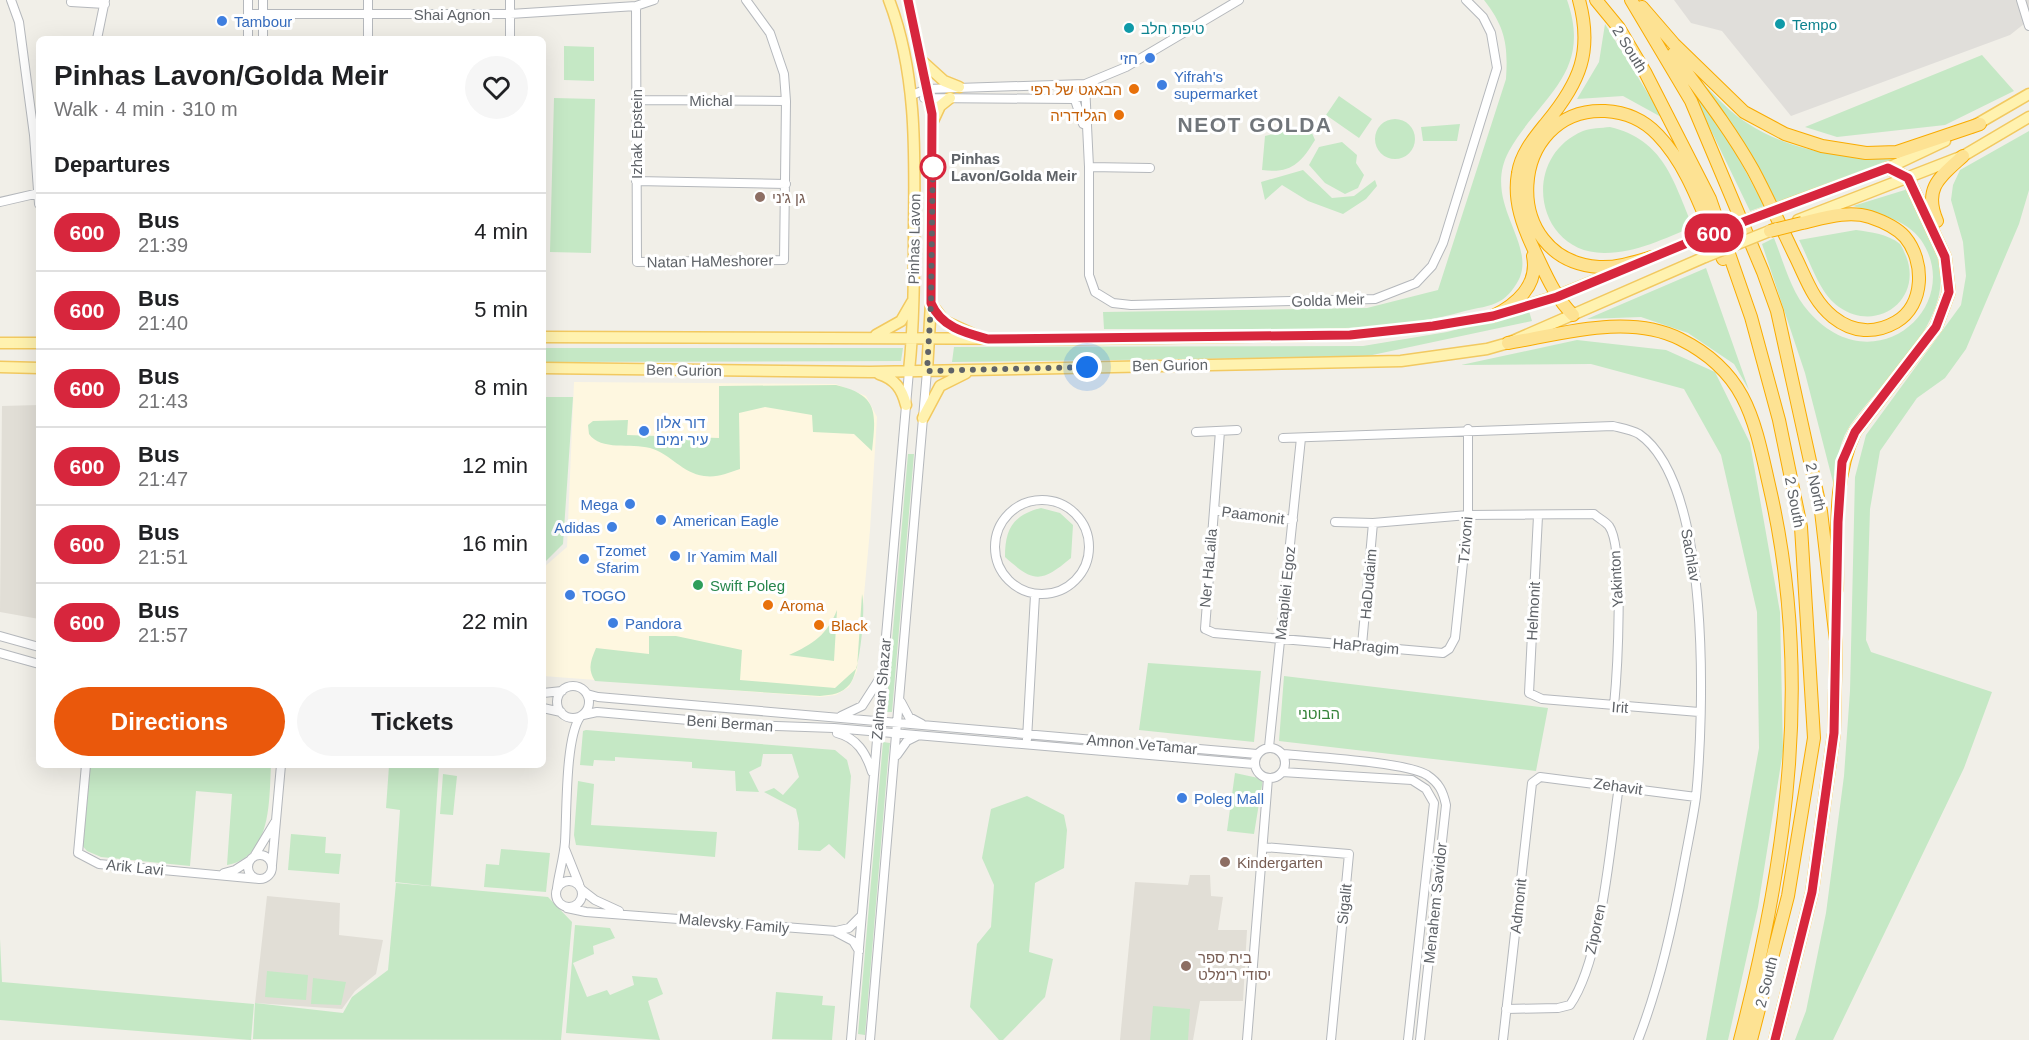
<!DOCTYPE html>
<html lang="en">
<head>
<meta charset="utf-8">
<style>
  :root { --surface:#fff; --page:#f6f6f6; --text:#202124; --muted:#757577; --line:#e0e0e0; --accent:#ea580c }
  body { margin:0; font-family:Helvetica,"Noto Sans Hebrew",sans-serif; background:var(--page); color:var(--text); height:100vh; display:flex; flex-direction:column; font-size:22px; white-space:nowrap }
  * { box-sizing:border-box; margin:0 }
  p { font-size:20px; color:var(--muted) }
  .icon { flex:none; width:33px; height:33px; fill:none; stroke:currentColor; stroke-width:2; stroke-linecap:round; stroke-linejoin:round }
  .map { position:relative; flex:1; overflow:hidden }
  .details { position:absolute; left:36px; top:36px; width:510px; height:732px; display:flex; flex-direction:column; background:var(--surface); border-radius:9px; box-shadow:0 6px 24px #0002 }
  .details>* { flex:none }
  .badge { padding:0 12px; border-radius:20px; font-size:21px; line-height:39px }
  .you { position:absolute; width:30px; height:30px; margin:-15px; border:4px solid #fff; border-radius:50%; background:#1a73e8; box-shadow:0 0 0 9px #1a73e833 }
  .map>.badge { position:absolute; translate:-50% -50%; box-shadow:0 0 0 3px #fff }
  h2 { padding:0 18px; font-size:22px; line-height:54px }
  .round { display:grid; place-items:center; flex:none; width:63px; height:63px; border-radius:32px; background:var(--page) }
  .headline { display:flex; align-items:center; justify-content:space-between; height:102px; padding:0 18px }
  h1 { font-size:28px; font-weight:600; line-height:45px }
  .action { display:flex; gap:12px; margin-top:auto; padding:12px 18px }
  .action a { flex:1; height:69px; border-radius:36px; background:var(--accent); color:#fff; font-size:24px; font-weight:600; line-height:69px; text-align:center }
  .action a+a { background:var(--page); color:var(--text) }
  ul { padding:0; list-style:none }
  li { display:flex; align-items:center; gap:18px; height:78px; padding:0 18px; border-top:2px solid var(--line) }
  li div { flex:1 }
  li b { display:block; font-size:22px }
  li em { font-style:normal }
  li .badge { min-width:66px; font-weight:700; text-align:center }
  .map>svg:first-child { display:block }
</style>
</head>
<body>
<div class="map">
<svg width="2029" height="1040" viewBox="0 0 2029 1040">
  <rect width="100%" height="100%" fill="#f1efe8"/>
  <!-- commercial -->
  <path fill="#fef7e0" d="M574,382L836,384L866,396L877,417L870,530L857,671L849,687L836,695L820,697L543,676V568L567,547Z"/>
  <!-- industrial -->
  <path fill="#e0deda" d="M1674,0H2029V20L2010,35L1791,116L1722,31L1691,23Z"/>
  <!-- education -->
  <path fill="#e1ded6" d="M39,405V619L0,612L2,406Z
    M1190,875H1210L1211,896L1223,897L1218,930H1247L1243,1001H1200L1193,1040H1120L1135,882L1188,885Z
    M267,896L340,903L339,935L383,940L376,974L355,991L342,1009L255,1003Z"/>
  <!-- green -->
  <path fill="#c5e8c5" d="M1484,0H1567C1593,74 1540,96 1509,151C1482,201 1534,240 1520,277C1516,286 1508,297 1500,301C1490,307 1476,308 1465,311C1402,329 1337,329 1272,329C1216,329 1160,329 1104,329L1103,312L1367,308L1438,290L1506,79C1508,46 1506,28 1484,0Z
    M1605,24L1663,118L1623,96L1577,99L1599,62Z
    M564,46L594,47V81L564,80Z
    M1982,55L2014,91L1945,125L1837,137L1805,127Z
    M1683,61C1703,82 1723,108 1747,123C1793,153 1845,158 1898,158L1777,202L1758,170Z
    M1690,87L1730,142L1764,206L1750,211Z
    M1339,96L1372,119L1359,138L1326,115Z
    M554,98L595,99L591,253L550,252Z
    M1375 139a20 20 0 1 1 40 0a20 20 0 1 1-40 0Z
    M1460,124L1457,141H1423L1421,127Z
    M1610,127C1664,140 1673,180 1693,227C1665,238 1636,253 1605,253C1536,254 1519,158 1583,131C1591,128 1601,128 1610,127Z
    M1285,131L1312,133L1315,140C1301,163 1291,174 1262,170L1265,136Z
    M2029,131V190L2019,224L1966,349L1945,378L1917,398L1880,451L1870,509L1866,640L1871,652L1992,692L1964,768L1833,1040H1795L1806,1011L1826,913L1844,776L1850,691L1855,477L1866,435L1961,305L1966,276L1963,242L1951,200L1953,185L1960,170Z
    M1342,142L1357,155L1356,163L1364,175L1358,188L1345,194L1325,183L1309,165L1319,147Z
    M1303,170L1332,198L1354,196L1375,180L1377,186L1366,199L1343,214L1308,201L1282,185L1265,200L1261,182Z
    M1908,189C1917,210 1938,249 1940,270C1948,328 1878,383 1848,429C1838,445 1836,468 1834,486L1805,373L1762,244L1774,238C1784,263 1791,292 1809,312C1874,386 1966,306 1921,240C1906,219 1876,213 1853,206Z
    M1856,230C1871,232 1888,234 1900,244C1903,248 1904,252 1906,256C1923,299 1878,334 1839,307C1819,293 1810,261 1799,240Z
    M1706,268L1749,390L1734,364L1688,333L1641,317L1587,319Z
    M1529,311L1532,321L1363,357L952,362L954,347L1363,346L1447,332Z
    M1577,340L1666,350L1715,372L1750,443L1780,612L1783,751L1758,907L1728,1040H1706L1759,748L1757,612L1721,455L1684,389L1591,364L1461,365Z
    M543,348H903L901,361L543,362Z
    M836,385C879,395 876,413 872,451L854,434L813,432L812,415L765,407L739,413L740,469C728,473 717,478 704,476C682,473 671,454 650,448C631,443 601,451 589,434L588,425L593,421L628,420L627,435L719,438V386Z
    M543,397H573L563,544L543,564Z
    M908,454H914L892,712H886Z
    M1041,508L1060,513L1073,525L1071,558C1041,583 1034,583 1005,557C1005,529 1013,515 1041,508Z
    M862,594C866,608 860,672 850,684C842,694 831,695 820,696L595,681C587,669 591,660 596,648L649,654V636H676L742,650L740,680L835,688L857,668Z
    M837,610L834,661L789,655C813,644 827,635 837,610Z
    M1148,663L1261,671L1254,742L1139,730Z
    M1284,676L1548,708L1536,771L1279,741Z
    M586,730L835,750L847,760L851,776L845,859L829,844L820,851L798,850L799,823L796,809L764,792L774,788L783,795L799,777L792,754H763L761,766L749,772L759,792L736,791L735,771L692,768V762L615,757V761L594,760L593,766L580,765L583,731Z
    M883,742L890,743L888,760L865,1035L858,1034Z
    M85,765H271C269,800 272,857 227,865L232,794L196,791L190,866L101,857L87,851L80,843Z
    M404,765H439L431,886L395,882L400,810L386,808L389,766L403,767Z
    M1235,773L1263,779L1254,834L1227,831Z
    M443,774L457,776L453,815L440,814Z
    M578,781L594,784L591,825L717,832L715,857L576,845L574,835Z
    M1027,796L1064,815L1067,830L1064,868L1035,883L1029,952L1053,959L1045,997L1003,1040H999L970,1007L977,944L991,927L994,885L982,858L991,809Z
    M291,834L326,837L325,853L341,854L339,874L288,870Z
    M501,849L550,853L546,892L484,887L486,864L499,865Z
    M396,883L548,897L572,922L561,1040L253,1039L255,1003L343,1013L352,997L388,970Z
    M575,925L610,928L615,938L593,946L594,954L573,963L587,997L607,990L610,995L634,985L632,976L657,978L663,994L648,1001L660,1040L566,1033Z
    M0,939L2,982L254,1004L251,1040L0,1020Z
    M267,971L308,975L306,1000L265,997Z
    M313,978L346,982L341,1005L311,1004Z
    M776,992L823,996L822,1005L835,1006L832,1040L772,1039Z
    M1153,1006L1190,1009L1188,1040H1150Z"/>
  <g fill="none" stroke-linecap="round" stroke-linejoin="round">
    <defs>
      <path id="minor" d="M11,0L19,22L34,135L39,204
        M263,0V39
        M368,0V39
        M510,0V39
        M2021,0L2029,26
        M71,2L105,4
        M636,6L637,262L784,260L786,101L784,74L770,33L746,0
        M248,14H510L636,6L654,0
        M97,39L105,0
        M248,39V0
        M1085,84L1089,167V275L1095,292L1113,303L1131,305L1375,299L1416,283L1432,266L1443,243L1497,68L1491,33L1483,17L1466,0
        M1073,94L1083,124
        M912,95L927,89L1085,84L1126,67L1239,0
        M924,98L1074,99L1086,95
        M636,100L786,101
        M1089,167L1150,168
        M636,181L786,184
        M0,202L39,193
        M1220,431L1205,629L1214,633L1443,653L1449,649L1455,638L1468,515V429
        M1196,432L1237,430
        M1283,438L1613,426C1621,428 1632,430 1639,434C1712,484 1704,716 1696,797C1693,819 1688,842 1684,864C1673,924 1660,983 1638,1040
        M995 547a47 47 0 1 1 94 0a47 47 0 1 1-94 0Z
        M1214,510L1293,520
        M1538,516L1529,693L1542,699L1699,712
        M1335,522L1373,523L1468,515L1594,514C1598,518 1605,521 1609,526C1625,548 1617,675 1614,706
        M0,636L39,647
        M1362,645L1373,523
        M0,653L39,664
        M557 702a16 16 0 1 1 32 0a16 16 0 1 1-32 0Z
        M543,693L562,691
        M587,694L598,697L1257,754
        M901,702L909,717L922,724
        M543,708L561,712
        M583,715L597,712L746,725L834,728L1254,764
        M841,716L862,706L880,678
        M837,733C857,738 866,753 872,772
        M1027,739L1035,595
        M1269,747L1301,438
        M1255 763a15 15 0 1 1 30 0a15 15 0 1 1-30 0Z
        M1283,754C1312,757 1406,762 1427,775C1439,783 1443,791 1446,805L1420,1040
        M897,755L907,741L917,736
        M86,765L78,853L99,864L259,879
        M1282,772L1412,780L1426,789L1434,803L1408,1040
        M1263,847L1349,854L1331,1040
        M565,849L579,884
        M248 867a12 12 0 1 1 24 0a12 12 0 1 1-24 0Z
        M255,855L275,822
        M272,865L281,765
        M224,873L235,870L249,861
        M556 894a13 13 0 1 1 26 0a13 13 0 1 1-26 0Z
        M557,888C559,873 564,857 565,842C567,813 565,739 580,717
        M582,890L595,900L619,911
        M567,908L586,912L836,931L849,928L861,916
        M836,932L853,941L859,951
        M1506,1009L1558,1008L1570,1005C1602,959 1610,844 1619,786
        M851,1040L909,371
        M870,1040L927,371
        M1247,1040L1268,778
        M1503,1040L1532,783L1540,777L1696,797"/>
      <path id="major" d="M889,0C917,73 915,153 914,230C914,277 914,324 909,371
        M908,0L932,115L931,303L927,371
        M923,62L944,81L959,87
        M933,121L940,106L950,98
        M1972,127L2029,94
        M1794,202L1888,168L1945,141
        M1798,220L1963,156L2029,117
        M1645,260L1692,241
        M932,305L944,321L977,336
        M876,335L901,321L912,302
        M543,337L1076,339L1350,335L1433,326L1493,316L1557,296L1628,267
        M0,343H39
        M0,367L39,368
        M543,368L870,372L1401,361L1487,349L1508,343L1705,257
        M879,374C895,379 902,389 906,405
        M923,418L940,386L966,373"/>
      <path id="highway" d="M1596,0L1619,28L1645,72L1710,199L1751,317L1779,420L1801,527L1814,738L1788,896L1751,1040
        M1631,0L1691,101L1763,272L1777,311L1821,511L1836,641L1834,733L1812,892L1775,1040
        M1642,7L1674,44L1744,112L1785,134L1822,146L1866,153L1897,152L1980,124
        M1673,54C1701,92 1730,129 1753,170C1768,198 1781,227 1795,256C1806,278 1813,301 1833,317C1853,333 1875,334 1896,322C1925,305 1925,261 1905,237C1896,227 1882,221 1870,217C1848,210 1824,218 1802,223
        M1937,221C1923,188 1940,177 1963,156
        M1652,257C1635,262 1617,268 1599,267C1497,260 1508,107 1605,111C1625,112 1644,120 1658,135C1690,168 1704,218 1723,259
        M1573,315C1555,297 1546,275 1535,252C1523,227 1513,201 1518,173C1521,153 1535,137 1547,122C1580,82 1593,51 1579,0
        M1493,316C1516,305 1539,285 1533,256
        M1508,343C1561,334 1629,313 1680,339C1746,372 1754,418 1769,485C1813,674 1788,855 1740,1040
        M1837,589C1838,537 1832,480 1855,432L1936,327L1949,292L1945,257L1908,178L1888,168"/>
    </defs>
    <!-- minor casing -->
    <use href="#minor" stroke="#b5b8bc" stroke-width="10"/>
    <!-- major casing -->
    <use href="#major" stroke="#f2c960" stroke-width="13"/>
    <!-- highway casing -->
    <use href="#highway" stroke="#f9ab00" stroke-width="14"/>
    <!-- minor -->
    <use href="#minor" stroke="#fff" stroke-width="8"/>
    <!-- major -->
    <use href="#major" stroke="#fff2af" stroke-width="10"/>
    <!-- highway -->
    <use href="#highway" stroke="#fde293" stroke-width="12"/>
    <defs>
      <path id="major-bridge" d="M1692,241L1794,202
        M1705,257L1777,228"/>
      <path id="highway-bridge" d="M1770,231L1802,223"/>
    </defs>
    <!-- major-bridge casing -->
    <use href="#major-bridge" stroke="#f2c960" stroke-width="13" stroke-linecap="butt"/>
    <!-- highway-bridge casing -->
    <use href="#highway-bridge" stroke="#f9ab00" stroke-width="14" stroke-linecap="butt"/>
    <!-- major-bridge -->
    <use href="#major-bridge" stroke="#fff2af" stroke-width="10"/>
    <!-- highway-bridge -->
    <use href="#highway-bridge" stroke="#fde293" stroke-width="12"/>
  </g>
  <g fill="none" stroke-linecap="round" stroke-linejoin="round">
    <defs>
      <path id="line" d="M908,0L932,114L931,303C941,327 965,333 988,339L1350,335L1433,326L1493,316L1557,297L1692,241L1888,168L1908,178L1945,257L1949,292L1936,327L1855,432L1842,462L1838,522L1834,733L1812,892L1775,1040"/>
    </defs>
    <!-- line casing -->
    <use href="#line" stroke="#fff" stroke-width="14"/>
    <!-- line -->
    <use href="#line" stroke="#d7263d" stroke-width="9"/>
    <!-- walk -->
    <path stroke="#5f6368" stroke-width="6" stroke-dasharray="0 10.8" d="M933,167V157L931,303L927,371L1087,367"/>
  </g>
  <!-- markers -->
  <g fill="#3f7fe0" stroke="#fff" stroke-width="2">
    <circle cx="222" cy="21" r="6"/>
    <circle cx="1150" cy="58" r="6"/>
    <circle cx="1162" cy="85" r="6"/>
    <circle cx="644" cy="431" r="6"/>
    <circle cx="630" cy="504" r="6"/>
    <circle cx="661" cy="520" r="6"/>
    <circle cx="612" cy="527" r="6"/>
    <circle cx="675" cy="556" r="6"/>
    <circle cx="584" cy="559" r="6"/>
    <circle cx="570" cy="595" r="6"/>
    <circle cx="613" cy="623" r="6"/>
    <circle cx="1182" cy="798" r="6"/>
  </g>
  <g fill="#0f9aa8" stroke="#fff" stroke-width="2">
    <circle cx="1780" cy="24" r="6"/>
    <circle cx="1129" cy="28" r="6"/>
  </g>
  <g fill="#e8710a" stroke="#fff" stroke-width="2">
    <circle cx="1134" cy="89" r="6"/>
    <circle cx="1119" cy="115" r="6"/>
    <circle cx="768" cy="605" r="6"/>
    <circle cx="819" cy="625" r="6"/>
  </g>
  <circle fill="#fff" stroke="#d7263d" stroke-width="3" cx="933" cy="167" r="12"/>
  <g fill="#8d6e63" stroke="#fff" stroke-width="2">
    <circle cx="760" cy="197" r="6"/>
    <circle cx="1225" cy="862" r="6"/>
    <circle cx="1186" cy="966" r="6"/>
  </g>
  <circle fill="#2e9e5b" stroke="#fff" stroke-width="2" cx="698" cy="585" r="6"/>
  <g text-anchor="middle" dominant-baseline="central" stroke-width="6" stroke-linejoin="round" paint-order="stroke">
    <!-- street labels -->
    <g font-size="15" fill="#5f6368" stroke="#fff">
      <text x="452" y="14">Shai Agnon</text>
      <text transform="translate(1630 49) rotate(58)">2 South</text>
      <text x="711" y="100">Michal</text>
      <text transform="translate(636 134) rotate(-90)">Izhak Epstein</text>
      <text transform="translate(914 239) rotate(-89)">Pinhas Lavon</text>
      <text transform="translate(710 261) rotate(-1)">Natan HaMeshorer</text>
      <text transform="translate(1328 300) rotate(-2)">Golda Meir</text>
      <text transform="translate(1170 365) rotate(-1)">Ben Gurion</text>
      <text transform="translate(684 370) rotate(1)">Ben Gurion</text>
      <text transform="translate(1816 487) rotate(78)">2 North</text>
      <text transform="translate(1795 502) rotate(79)">2 South</text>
      <text transform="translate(1253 515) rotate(7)">Paamonit</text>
      <text transform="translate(1465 540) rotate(-85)">Tzivoni</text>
      <text transform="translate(1691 555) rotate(80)">Sachlav</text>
      <text transform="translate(1208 568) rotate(-85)">Ner HaLaila</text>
      <text transform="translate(1616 579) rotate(-93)">Yakinton</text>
      <text transform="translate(1368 584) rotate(-85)">HaDudaim</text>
      <text transform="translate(1285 593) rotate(-84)">Maapilei Egoz</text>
      <text transform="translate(1533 611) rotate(-87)">Helmonit</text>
      <text transform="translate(1366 646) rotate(5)">HaPragim</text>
      <text transform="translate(881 689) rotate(-85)">Zalman Shazar</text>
      <text transform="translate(1620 707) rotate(4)">Irit</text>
      <text transform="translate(730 723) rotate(4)">Beni Berman</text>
      <text transform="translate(1142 744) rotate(5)">Amnon VeTamar</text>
      <text transform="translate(1618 786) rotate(8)">Zehavit</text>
      <text transform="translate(135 867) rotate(6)">Arik Lavi</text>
      <text transform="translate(1435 903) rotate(-84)">Menahem Savidor</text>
      <text transform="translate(1344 904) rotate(-84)">Sigalit</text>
      <text transform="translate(1518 906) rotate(-84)">Admonit</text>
      <text transform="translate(734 923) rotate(5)">Malevsky Family</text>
      <text transform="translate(1595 929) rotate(-78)">Ziporen</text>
      <text transform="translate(1766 982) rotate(-76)">2 South</text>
    </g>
    <!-- shop labels -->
    <g font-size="15" fill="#366cbe" stroke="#fff" text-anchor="start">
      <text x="234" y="21">Tambour</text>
      <text x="1138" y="58" text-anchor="end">חזי</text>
      <text x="1174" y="76">Yifrah's<tspan x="1174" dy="17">supermarket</tspan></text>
      <text x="656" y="422">דור אלון<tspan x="656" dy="17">עיר ימים</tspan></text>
      <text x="618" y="504" text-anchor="end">Mega</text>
      <text x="673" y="520">American Eagle</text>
      <text x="600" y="527" text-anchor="end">Adidas</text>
      <text x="596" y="550">Tzomet<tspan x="596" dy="17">Sfarim</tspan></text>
      <text x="687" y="556">Ir Yamim Mall</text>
      <text x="582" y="595">TOGO</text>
      <text x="625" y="623">Pandora</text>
      <text x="1194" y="798">Poleg Mall</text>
    </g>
    <!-- culture labels -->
    <g font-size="15" fill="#0d838f" stroke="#fff" text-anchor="start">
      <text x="1792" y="24">Tempo</text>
      <text x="1141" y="28">טיפת חלב</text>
    </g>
    <!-- food labels -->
    <g font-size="15" fill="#c56008" stroke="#fff" text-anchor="end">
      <text x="1122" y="89">הבאגט של רפי</text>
      <text x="1107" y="115">הגלידריה</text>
      <text x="780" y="605" text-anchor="start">Aroma</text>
      <text x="831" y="625" text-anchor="start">Black</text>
    </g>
    <!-- stop labels -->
    <g font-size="15" font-weight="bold" fill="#5f6368" stroke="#fff" text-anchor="start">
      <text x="951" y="158">Pinhas<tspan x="951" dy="17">Lavon/Golda Meir</tspan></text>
    </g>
    <!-- education labels -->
    <g font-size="15" fill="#785e54" stroke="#fff" text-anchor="start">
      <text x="772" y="197">גן ג'ני</text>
      <text x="1237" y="862">Kindergarten</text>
      <text x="1198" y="957">בית ספר<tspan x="1198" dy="17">יסודי רימלט</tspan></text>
    </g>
    <!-- leisure labels -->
    <g font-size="15" fill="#27864d" stroke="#fff" text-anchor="start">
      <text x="710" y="585">Swift Poleg</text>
    </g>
    <!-- park labels -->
    <g font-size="15" fill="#348238" stroke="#fff">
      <text x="1319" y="713">הבוטני</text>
    </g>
    <!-- district labels -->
    <g font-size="21" font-weight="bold" letter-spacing="1.5" fill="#70757a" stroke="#fff">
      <text x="1255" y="124">NEOT GOLDA</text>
    </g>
  </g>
</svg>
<div class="you" style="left:1087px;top:367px"></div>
<b class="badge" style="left:1714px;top:233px;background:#d7263d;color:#fff">600</b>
<section class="details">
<div class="headline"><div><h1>Pinhas Lavon/Golda Meir</h1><p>Walk · 4 min · 310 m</p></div><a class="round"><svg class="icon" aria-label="heart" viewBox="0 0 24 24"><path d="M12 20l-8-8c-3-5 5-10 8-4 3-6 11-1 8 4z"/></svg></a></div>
<h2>Departures</h2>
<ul>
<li><span class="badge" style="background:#d7263d;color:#fff">600</span><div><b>Bus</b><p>21:39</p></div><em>4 min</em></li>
<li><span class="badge" style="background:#d7263d;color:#fff">600</span><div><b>Bus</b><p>21:40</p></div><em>5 min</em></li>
<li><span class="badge" style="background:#d7263d;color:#fff">600</span><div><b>Bus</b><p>21:43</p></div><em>8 min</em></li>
<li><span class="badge" style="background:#d7263d;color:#fff">600</span><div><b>Bus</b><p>21:47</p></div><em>12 min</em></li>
<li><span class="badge" style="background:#d7263d;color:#fff">600</span><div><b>Bus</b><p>21:51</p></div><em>16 min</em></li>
<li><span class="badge" style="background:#d7263d;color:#fff">600</span><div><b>Bus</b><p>21:57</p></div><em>22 min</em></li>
</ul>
<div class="action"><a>Directions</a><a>Tickets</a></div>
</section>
</div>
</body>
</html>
